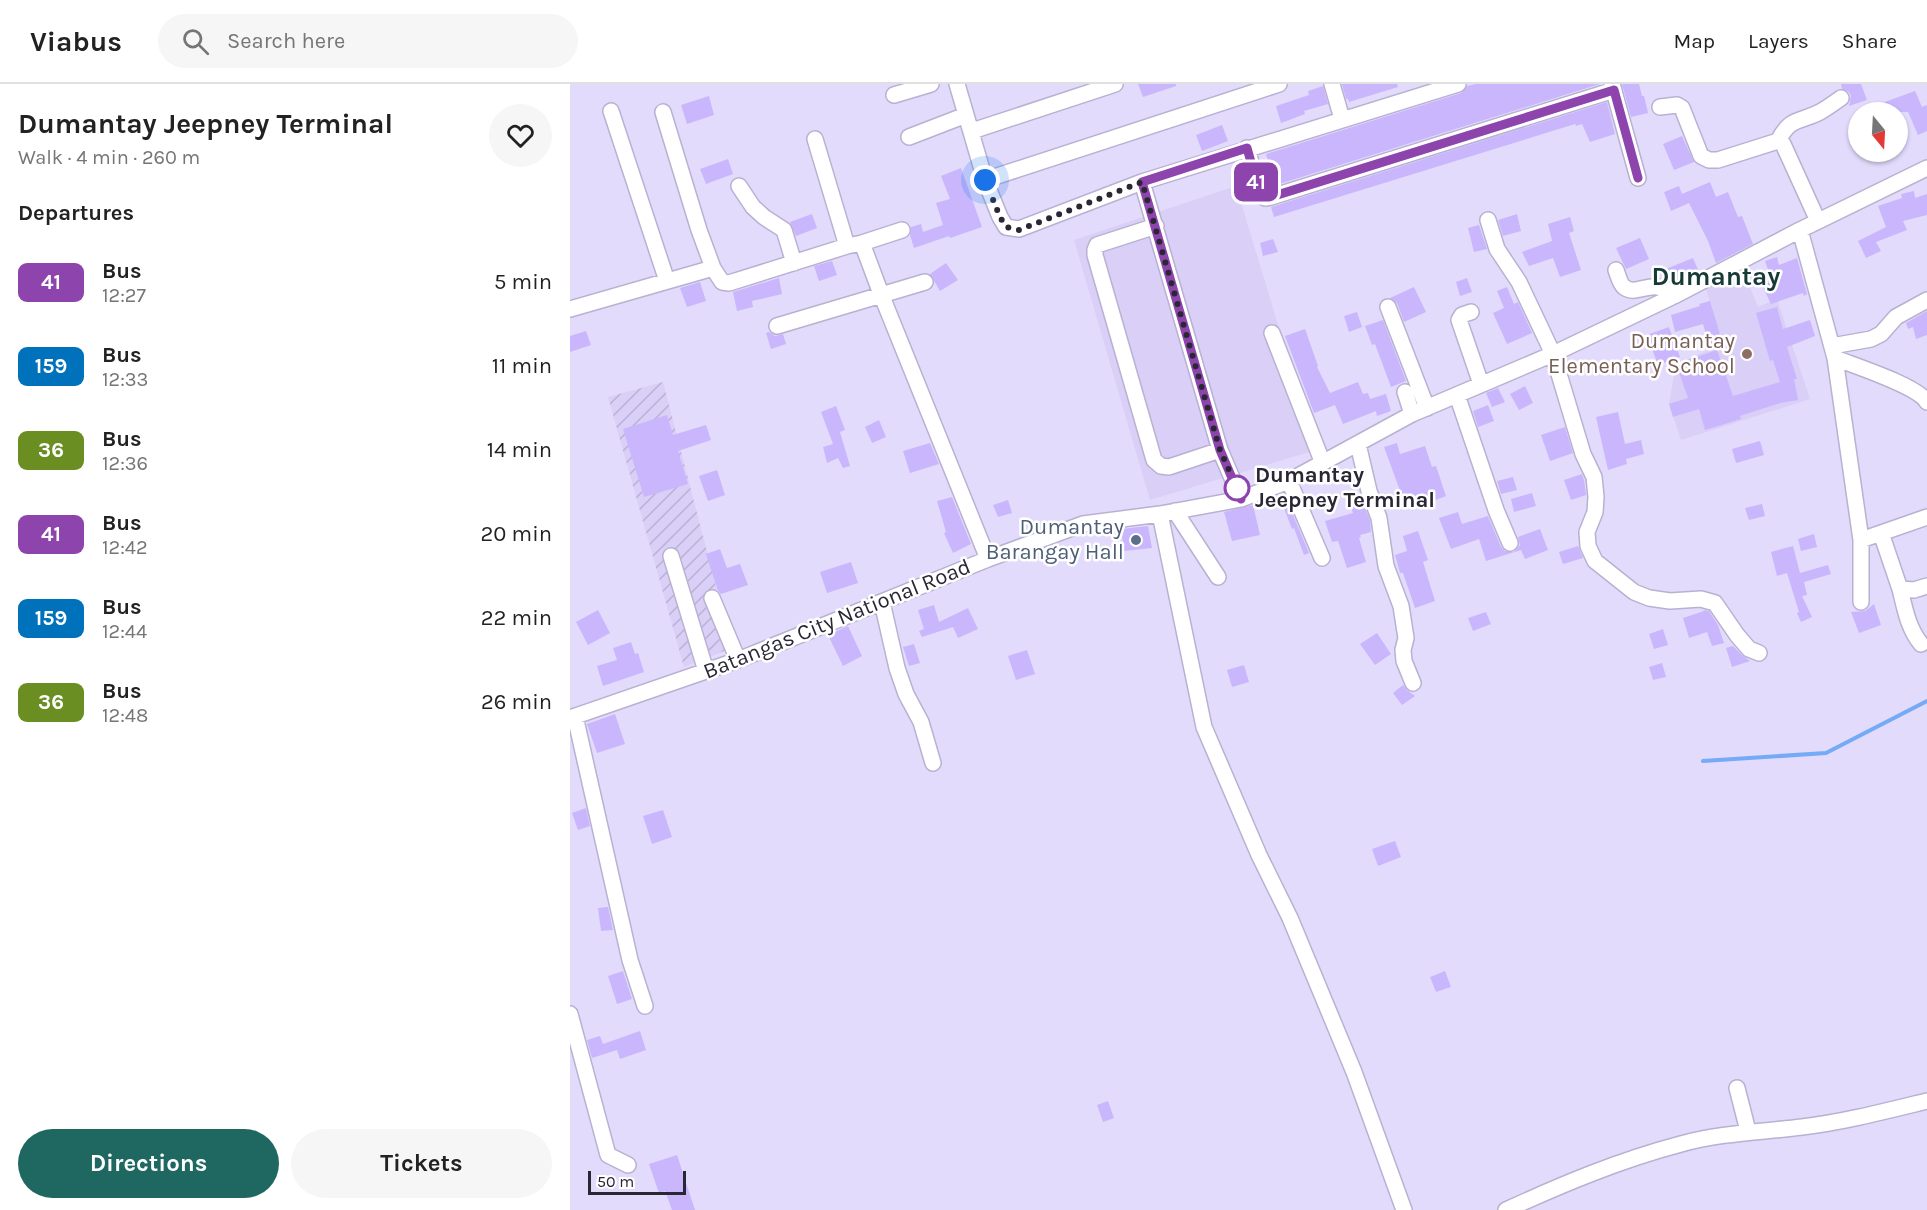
<!DOCTYPE html>
<html lang="en">
<head>
<meta charset="utf-8">
<style>
  :root { --surface:#fff; --page:#f6f6f6; --text:#222; --muted:#767676; --line:#e0e0e0; --accent:#1e6861 }
  body { margin:0; font-family:Karla,sans-serif; background:var(--page); color:var(--text); height:100vh; display:flex; flex-direction:column; font-size:22px; white-space:nowrap }
  * { box-sizing:border-box; margin:0 }
  p { font-size:20px; color:var(--muted) }
  .icon { flex:none; width:33px; height:33px; fill:none; stroke:currentColor; stroke-width:2; stroke-linecap:round; stroke-linejoin:round }
  .map { position:relative; flex:1; overflow:hidden }
  .side { display:flex; flex-direction:column; background:var(--surface); width:570px }
  .side>* { flex:none }
  .badge { padding:0 12px; border-radius:9px; font-size:21px; line-height:39px }
  .needle { width:39px; rotate:162deg }
  .fabs { position:absolute; left:1278px; top:18px; display:grid; gap:12px }
  .fabs a { display:grid; place-items:center; width:60px; height:60px; border-radius:50%; background:var(--surface); box-shadow:0 2px 4px #0004; font-size:30px }
  .scale { position:absolute; left:18px; bottom:15px; width:98px; box-sizing:border-box; padding-left:6px; border:3px solid #2a2734; border-top:0; font-size:16px; line-height:21px; white-space:nowrap; color:#2a2734; -webkit-text-stroke:4px #fff; paint-order:stroke }
  .you { position:absolute; width:30px; height:30px; margin:-15px; border:4px solid #fff; border-radius:50%; background:#1a73e8; box-shadow:0 0 0 9px #1a73e833 }
  .map>.badge { position:absolute; translate:-50% -50%; box-shadow:0 0 0 3px #fff }
  h2 { padding:0 18px; font-size:22px; line-height:54px }
  .round { display:grid; place-items:center; flex:none; width:63px; height:63px; border-radius:32px; background:var(--page) }
  .summary { display:flex; align-items:center; justify-content:space-between; height:102px; padding:0 18px }
  h1 { font-size:28px; font-weight:700; line-height:45px }
  .primary-button { display:flex; gap:12px; margin-top:auto; padding:12px 18px }
  .primary-button a { flex:1; height:69px; border-radius:36px; background:var(--accent); color:#fff; font-size:24px; font-weight:700; line-height:69px; text-align:center }
  .primary-button a+a { background:var(--page); color:var(--text) }
  ul { padding:0; list-style:none }
  li { display:flex; align-items:center; gap:18px; height:84px; padding:0 18px }
  li div { flex:1 }
  li b { display:block; font-size:22px }
  li em { font-style:normal }
  li .badge { min-width:66px; font-weight:700; text-align:center }
  header { display:flex; align-items:center; gap:36px; box-sizing:border-box; height:84px; padding:0 30px; background:var(--surface); border-bottom:2px solid var(--line) }
  header strong { font-size:28px }
  nav { display:flex; gap:33px; margin-inline-start:auto; font-size:21px }
  .search { width:420px; height:54px; background:var(--page); display:flex; align-items:center; gap:15px; box-sizing:border-box; padding:0 21px; border-radius:33px; color:var(--muted); font-size:22px }
  main { display:flex; flex:1; min-height:0 }
  .map>svg:first-child { display:block }
</style>
</head>
<body>
<header>
<strong>Viabus</strong>
<div class="search"><svg class="icon" aria-label="search" viewBox="0 0 24 24"><circle cx="10" cy="10" r="6"/><path d="M15 15l6 6"/></svg>Search here</div>
<nav><a>Map</a><a>Layers</a><a>Share</a></nav>
</header>
<main>
<section class="side">
<div class="summary"><div><h1>Dumantay Jeepney Terminal</h1><p>Walk · 4 min · 260 m</p></div><a class="round"><svg class="icon" aria-label="heart" viewBox="0 0 24 24"><path d="M12 20l-8-8c-3-5 5-10 8-4 3-6 11-1 8 4z"/></svg></a></div>
<h2>Departures</h2>
<ul>
<li><span class="badge" style="background:#8e44ad;color:#fff">41</span><div><b>Bus</b><p>12:27</p></div><em>5 min</em></li>
<li><span class="badge" style="background:#0072bc;color:#fff">159</span><div><b>Bus</b><p>12:33</p></div><em>11 min</em></li>
<li><span class="badge" style="background:#6b8e23;color:#fff">36</span><div><b>Bus</b><p>12:36</p></div><em>14 min</em></li>
<li><span class="badge" style="background:#8e44ad;color:#fff">41</span><div><b>Bus</b><p>12:42</p></div><em>20 min</em></li>
<li><span class="badge" style="background:#0072bc;color:#fff">159</span><div><b>Bus</b><p>12:44</p></div><em>22 min</em></li>
<li><span class="badge" style="background:#6b8e23;color:#fff">36</span><div><b>Bus</b><p>12:48</p></div><em>26 min</em></li>
</ul>
<div class="primary-button"><a>Directions</a><a>Tickets</a></div>
</section>
<div class="map">
<svg width="1357" height="1126" viewBox="0 0 1357 1126">
  <defs>
    <pattern id="industrial-furrows" width="10" height="10" patternUnits="userSpaceOnUse" patternTransform="scale(1.5)"><rect width="10" height="10" fill="#d9cff7"/><path d="M-1 1l2-2M0 10L10 0M9 11l2-2" fill="none" stroke="#bab2d4"/></pattern>
  </defs>
  <rect width="100%" height="100%" fill="#e3dbfc"/>
  <!-- built -->
  <path fill="#d9cff7" d="M666,102L746,366L580,416L504,156Z
    M1174,188L1188,223L1207,215L1240,315L1111,356L1099,320L1106,280L1153,260L1136,205Z"/>
  <!-- industrial -->
  <path fill="url(#industrial-furrows)" d="M93,298L162,564L114,583L38,313Z"/>
  <g fill="none" stroke-linecap="round" stroke-linejoin="round">
    <!-- stream -->
    <path stroke="#75aaf6" stroke-width="4" d="M1133,677L1256,669L1357,617"/>
  </g>
  <!-- building -->
  <path fill="#c9b6fd" d="M568,0H606V2L573,13Z
    M772,0H827L828,3L779,18L778,15H776Z
    M906,0H1030L706,101L696,70L891,9L897,2Z
    M1052,0H1069L1072,12H1074L1078,29L1061,33Z
    M1271,0H1291L1297,16L1279,22L1281,12L1279,8L1272,5Z
    M753,2L758,20L734,27L735,30L711,39L706,22L739,11L738,7Z
    M1345,7L1352,23L1357,21V47L1348,51L1338,28H1290V27Z
    M139,12L144,31L117,40L111,21Z
    M1037,18L1045,50L1020,58L1012,40L1006,42L1005,40L704,133L701,123Z
    M652,41L658,57L632,67L626,51Z
    M1112,52L1124,78L1104,86L1093,60Z
    M158,75L163,90L136,100L130,85Z
    M391,84L412,143L380,154L379,152L344,164L340,151L341,143L351,140L353,148L373,141L366,119L380,115L371,92Z
    M1140,98L1146,113L1158,108L1168,133L1172,132L1183,160L1146,179L1138,157L1119,119L1101,127L1094,108L1109,102L1112,110Z
    M1344,107L1345,114L1357,110V131L1333,137L1337,146L1306,158L1311,167L1296,174L1288,157L1316,143L1308,122L1332,114L1331,110Z
    M242,130L247,144L226,152L220,138Z
    M947,130L951,147L933,152L928,136Z
    M1000,133L1004,147L999,149L1011,186L990,193L983,174L959,182L952,168L982,157L978,140Z
    M909,141L917,165L904,168L898,144Z
    M1070,154L1079,175L1056,185L1046,164Z
    M703,155L708,168L693,172L690,159Z
    M1207,173L1209,181L1227,174L1237,210L1234,212L1233,209L1201,220L1192,201L1202,197L1195,177Z
    M1123,174L1129,188L1104,200L1101,198L1096,185Z
    M262,177L267,191L249,197L244,182Z
    M376,179L388,196L370,207L360,190Z
    M209,194L212,210L182,217L183,223L167,227L163,208Z
    M897,194L902,208L890,212L886,198Z
    M130,198L136,217L117,223L110,204Z
    M844,203L856,228L834,238L827,219L820,214Z
    M937,203L944,220L948,218L962,249L937,260L923,229L934,224L927,207Z
    M1140,217L1153,260L1140,264L1133,240L1105,248L1101,231L1130,222L1129,220Z
    M1207,223L1213,245L1240,236L1245,252L1217,263L1227,295H1224L1228,316L1210,319L1170,332L1171,335L1135,346L1129,325L1103,333L1099,320L1118,314L1106,280L1147,266L1163,312L1210,298L1203,276L1200,277L1186,229Z
    M1357,227V251L1346,255L1343,243L1338,245L1336,239Z
    M787,228L792,243L779,248L774,232Z
    M813,236L836,297L821,303L805,260L802,261L795,242Z
    M1099,243L1110,273L1088,281L1077,251Z
    M735,245L748,282L747,283L760,309L788,298L793,310L798,309L800,315L816,310L821,327L807,332L806,327L773,340L765,321L744,329L715,252Z
    M16,247L21,261L0,268V252Z
    M199,248L205,252L213,250L216,260L201,265L196,249Z
    M955,302L963,319L949,326L940,310Z
    M928,304L935,318L922,323L916,309Z
    M918,321L924,337L908,343L903,327Z
    M266,322L275,346L270,348L280,382L273,384L268,374L257,379L253,363L263,360L251,328Z
    M1048,328L1055,360L1071,356L1074,370L1056,375L1057,380L1038,386L1026,333Z
    M97,331L103,351L136,341L141,356L108,367L118,400L74,413L53,345Z
    M309,336L316,353L302,359L295,343Z
    M995,343L1003,369L980,377L971,351Z
    M1190,357L1194,371L1166,379L1162,365Z
    M360,359L369,380L340,389L333,367Z
    M827,359L830,370L855,362L862,383L866,382L876,412L850,422L849,418L836,423L814,363Z
    M147,386L155,411L138,417L129,392Z
    M1012,390L1014,396L1016,411L1001,416L994,396Z
    M943,393L947,406L931,410L927,397Z
    M962,409L966,422L944,428L941,415Z
    M382,413L401,460L383,469L374,449L376,448L367,417Z
    M438,416L442,429L428,433L423,421Z
    M717,417L739,469L734,471L724,444L722,445L712,419Z
    M793,419L800,436L801,448L790,451L791,453L789,454L796,478L777,484L768,457L762,458L755,437L783,429L781,423Z
    M1192,420L1195,432L1179,436L1175,424Z
    M683,421L690,451L662,457L654,428Z
    M888,428L892,440L918,432L931,463L935,467L944,468L950,461L948,453L970,445L978,466L955,475L951,466L916,477L909,455L881,465L869,434Z
    M578,442L582,464L554,467L551,445Z
    M848,447L858,476L853,478L865,517L845,524L833,489H830L825,471L837,467L833,452Z
    M1244,450L1247,463L1231,467L1228,455Z
    M1008,462L1013,474L993,480L989,468Z
    M1223,462L1230,489L1258,481L1261,490L1234,498L1237,511L1232,512L1242,533L1231,538L1227,529L1229,528L1217,489L1207,492L1201,468Z
    M150,465L157,484L170,480L178,501L151,510L148,507L136,470Z
    M281,478L288,499L257,509L250,488Z
    M1304,520L1311,541L1289,549L1281,528L1295,527Z
    M364,521L369,538L398,524L408,545L388,554L383,543L352,553L349,547L354,545L348,526Z
    M28,526L40,549L18,561L6,538Z
    M1133,526L1139,527L1148,541L1154,559L1142,562L1137,548L1119,554L1113,534L1134,527Z
    M916,528L921,540L903,547L898,534Z
    M278,542L292,572L273,582L258,551Z
    M1093,545L1098,561L1084,565L1079,550Z
    M807,549L821,570L805,581L790,560Z
    M61,558L65,570L68,569L74,588L33,602L27,582L47,576L43,564Z
    M344,560L350,579L339,582L333,563Z
    M1163,562L1172,571L1180,577L1162,583L1156,564Z
    M457,566L465,590L446,596L438,572Z
    M1092,579L1096,593L1083,596L1079,583Z
    M674,581L679,598L662,603L657,586Z
    M833,601L837,606L845,612L832,621L823,609Z
    M45,630L55,660L27,669L17,640Z
    M16,724L20,742L8,746L2,729Z
    M93,726L102,753L82,760L73,732Z
    M825,757L831,773L808,782L802,765Z
    M38,823L43,846L31,847L28,824Z
    M53,887L62,915L47,920L38,892Z
    M875,887L881,903L866,908L860,893Z
    M70,947L76,966L50,975L47,966L22,974L17,956L30,952L33,960Z
    M538,1017L544,1034L533,1038L527,1021Z
    M107,1071L125,1126H102L95,1107L89,1109L79,1080Z"/>
  <g fill="none" stroke-linecap="round" stroke-linejoin="round">
    <defs>
      <path id="minor" d="M387,0L415,96L430,133L436,143L449,145L572,98L888,0
        M762,0L772,35
        M1042,0L1068,94
        M324,11L361,0
        M1090,23L1107,21L1112,24L1131,72L1139,76H1148L1208,57L1213,60L1248,137
        M41,27L97,197
        M93,28L129,146L143,184L152,198L159,199L277,162L292,159L311,210L418,475
        M402,47L545,0
        M339,53L396,31
        M245,55L277,162
        M1208,57C1221,32 1229,39 1250,28C1257,24 1264,19 1271,14
        M677,64L690,110L695,114L701,113L1044,6
        M415,96L709,0
        M572,98L650,366L671,415
        M169,102L183,123L194,133L214,146L224,179
        M918,136L927,165L949,198L983,270L1013,370L1024,393L1026,413L1025,428L1017,448L1018,462L1025,477L1064,508L1079,514L1100,517L1131,515L1145,519L1167,551L1179,565L1189,569
        M586,142L527,161L525,166V171L584,376L591,382L599,383L650,366
        M1230,146L1265,274L1291,456L1357,433
        M292,159L332,146
        M1046,186C1048,191 1050,200 1054,203C1068,214 1083,191 1104,212
        M818,223L857,324
        M0,225L143,184
        M901,228L892,231L889,236L911,300
        M207,242L355,198
        M702,249L752,377
        M1262,262L1301,255L1311,250L1326,233L1357,216
        M1265,274C1285,282 1348,302 1357,318
        M835,308L842,330
        M887,311L926,426L940,459
        M788,360L799,407L809,434L816,482L831,522L836,554L833,566L834,577L843,599
        M719,397L752,474
        M605,427L648,493
        M590,430L634,643L689,771L720,834L784,988L834,1126
        M1311,449L1330,505L1344,506L1357,502
        M1291,456V518
        M101,472L136,587
        M1330,505C1335,525 1338,544 1351,560
        M142,514L168,576
        M312,518L327,584L336,610L351,638L363,679
        M5,632L60,876L75,922
        M0,634L168,576L418,475L513,440L590,430L671,415L719,397L842,330L983,270L1104,212L1230,146L1357,84
        M0,930L38,1071L58,1081
        M1167,1004L1178,1047
        M936,1126C993,1100 1050,1076 1111,1060C1150,1049 1192,1048 1232,1043C1274,1038 1316,1027 1357,1017"/>
    </defs>
    <!-- minor casing -->
    <use href="#minor" stroke="#b9b1d1" stroke-width="18"/>
    <!-- minor -->
    <use href="#minor" stroke="#fff" stroke-width="15"/>
  </g>
  <g fill="none" stroke-linecap="round" stroke-linejoin="round">
    <defs>
      <path id="line" d="M671,415L650,366L572,98L677,64L690,110L695,114L701,113L1044,6L1068,94"/>
    </defs>
    <!-- line casing -->
    <use href="#line" stroke="#fff" stroke-width="14"/>
    <!-- line -->
    <use href="#line" stroke="#8e44ad" stroke-width="9"/>
    <!-- walk -->
    <path stroke="#2a2734" stroke-width="6" stroke-dasharray="0 10.8" d="M415,96L430,133L436,143L449,146L572,98L650,366L667,404"/>
  </g>
  <!-- markers -->
  <circle fill="#8d6e63" stroke="#fff" stroke-width="2" cx="1177" cy="270" r="6"/>
  <circle fill="#fff" stroke="#8e44ad" stroke-width="3" cx="667" cy="404" r="12"/>
  <circle fill="#5c6f8a" stroke="#fff" stroke-width="2" cx="566" cy="456" r="6"/>
  <g text-anchor="middle" dominant-baseline="central" stroke-width="5" stroke-linejoin="round" paint-order="stroke">
    <!-- education labels -->
    <g font-size="22" fill="#785e54" stroke="#fff" text-anchor="end">
      <text x="1165" y="257">Dumantay<tspan x="1165" dy="25">Elementary School</tspan></text>
    </g>
    <!-- stop labels -->
    <g font-size="22" font-weight="bold" fill="#2a2734" stroke="#fff" text-anchor="start">
      <text x="685" y="391">Dumantay<tspan x="685" dy="25">Jeepney Terminal</tspan></text>
    </g>
    <!-- service labels -->
    <g font-size="22" fill="#4e5e75" stroke="#fff" text-anchor="end">
      <text x="554" y="443">Dumantay<tspan x="554" dy="25">Barangay Hall</tspan></text>
    </g>
    <!-- street labels -->
    <g font-size="22" fill="#2a2734" stroke="#fff">
      <text transform="translate(267 535) rotate(-22)">Batangas City National Road</text>
    </g>
    <!-- quarter labels -->
    <g font-size="26" font-weight="bold" fill="#183a36" stroke="#fff">
      <text x="1146" y="192">Dumantay</text>
    </g>
  </g>
</svg>
<div class="fabs">
<a><svg class="needle" viewBox="-14 -14 28 28"><path d="M0-13l5 13h-10z" fill="#e53935"/><path d="M0 13l5-13h-10z" fill="#767676"/></svg></a>
</div>
<div class="scale">50 m</div>
<div class="you" style="left:415px;top:96px"></div>
<b class="badge" style="left:686px;top:98px;background:#8e44ad;color:#fff">41</b>
</div>
</main>
</body>
</html>
